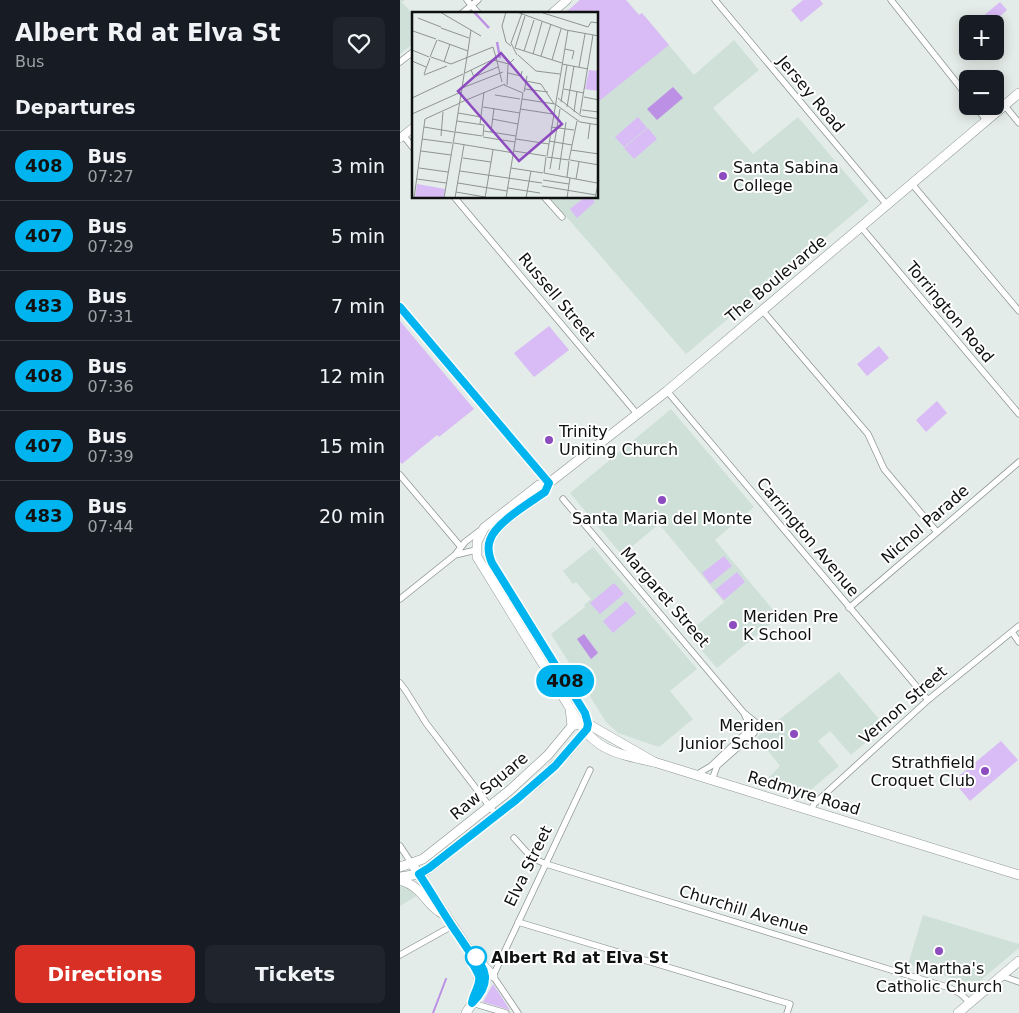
<!DOCTYPE html>
<html lang="en">
<head>
<meta charset="utf-8">
<style>
  :root { --surface:#171b24; --page:#20242c; --text:#f1f3f6; --muted:#9ea1a6; --line:#363941; --accent:#d93025 }
  body { margin:0; font-family:"DejaVu Sans",sans-serif; background:var(--page); color:var(--text); height:100vh; display:flex; flex-direction:column; font-size:19px; white-space:nowrap }
  * { box-sizing:border-box; margin:0 }
  p { font-size:16px; color:var(--muted) }
  .icon { flex:none; width:28px; height:28px; fill:none; stroke:currentColor; stroke-width:2; stroke-linecap:round; stroke-linejoin:round }
  .map { position:relative; flex:1; overflow:hidden }
  .panel { display:flex; flex-direction:column; background:var(--surface); width:400px }
  .panel>* { flex:none }
  .badge { padding:0 10px; border-radius:16px; font-size:18px; line-height:32px }
  .fabs { position:absolute; left:559px; top:15px; display:grid; gap:10px }
  .fabs a { display:grid; place-items:center; width:45px; height:45px; border-radius:8px; background:var(--surface); box-shadow:0 2px 12px #0003; font-size:25px }
  .map>.badge { position:absolute; translate:-50% -50%; box-shadow:0 0 0 2px #fff }
  h2 { padding:0 15px; font-size:19px; line-height:45px }
  .round { display:grid; place-items:center; flex:none; width:52px; height:52px; border-radius:8px; background:var(--page) }
  .head { display:flex; align-items:center; justify-content:space-between; height:85px; padding:0 15px }
  h1 { font-size:24px; font-weight:700; line-height:38px }
  .button { display:flex; gap:10px; margin-top:auto; padding:10px 15px }
  .button a { flex:1; height:58px; border-radius:8px; background:var(--accent); color:#fff; font-size:20px; font-weight:700; line-height:58px; text-align:center }
  .button a+a { background:var(--page); color:var(--text) }
  ul { padding:0; list-style:none }
  li { display:flex; align-items:center; gap:15px; height:70px; padding:0 15px; border-top:1px solid var(--line) }
  li div { flex:1 }
  li b { display:block; font-size:19px }
  li em { font-style:normal }
  li .badge { min-width:55px; font-weight:700; text-align:center }
  main { display:flex; flex:1; min-height:0 }
  .map>svg:first-child { display:block }
</style>
</head>
<body>
<main>
<section class="panel">
<div class="head"><div><h1>Albert Rd at Elva St</h1><p>Bus</p></div><a class="round"><svg class="icon" aria-label="heart" viewBox="0 0 24 24"><path d="M12 20l-8-8c-3-5 5-10 8-4 3-6 11-1 8 4z"/></svg></a></div>
<h2>Departures</h2>
<ul>
<li><span class="badge" style="background:#00b5ef;color:#111">408</span><div><b>Bus</b><p>07:27</p></div><em>3 min</em></li>
<li><span class="badge" style="background:#00b5ef;color:#111">407</span><div><b>Bus</b><p>07:29</p></div><em>5 min</em></li>
<li><span class="badge" style="background:#00b5ef;color:#111">483</span><div><b>Bus</b><p>07:31</p></div><em>7 min</em></li>
<li><span class="badge" style="background:#00b5ef;color:#111">408</span><div><b>Bus</b><p>07:36</p></div><em>12 min</em></li>
<li><span class="badge" style="background:#00b5ef;color:#111">407</span><div><b>Bus</b><p>07:39</p></div><em>15 min</em></li>
<li><span class="badge" style="background:#00b5ef;color:#111">483</span><div><b>Bus</b><p>07:44</p></div><em>20 min</em></li>
</ul>
<div class="button"><a>Directions</a><a>Tickets</a></div>
</section>
<div class="map">
<svg width="619" height="1013" viewBox="0 0 619 1013">
  <rect width="100%" height="100%" fill="#e3ece8"/>
  <!-- built -->
  <path fill="#cfe0d9" d="M0,0H5L2,2L14,16V43L0,54Z
    M180,0H226L239,15L242,13L294,75L334,40L359,70L313,108L353,154L398,117L469,201L286,354L150,198H198V14H164Z
    M271,409L354,507L315,540L379,617L317,668L287,634L335,593L324,602L259,524L222,555L170,493Z
    M193,547L297,669L270,691L293,719L259,747L218,733L206,722L151,634L185,607L184,605L191,599L176,582L173,584L163,571Z
    M439,672L485,726L451,755L430,731L418,741L439,766L407,793L366,780L380,766L357,737Z
    M0,886L6,887L18,895L0,906Z
    M523,915L619,944V948L575,985L508,964Z"/>
  <!-- green -->
  <path fill="#d9bbf6" d="M180,0H226L239,15L242,13L269,45L198,102V14H164Z
    M403,0H420L423,4L401,22L391,10Z
    M600,2L607,10L591,24H587L582,17Z
    M238,117L247,128L224,147L215,137Z
    M248,128L257,139L234,159L224,148Z
    M184,198H191L195,202L177,218L170,209Z
    M0,321L74,409L39,437L37,435L2,464L0,462Z
    M149,326L169,350L134,377L114,353Z
    M479,346L489,358L467,376L457,364Z
    M537,401L547,413L526,432L516,420Z
    M324,556L332,566L310,584L302,573Z
    M337,572L345,582L324,600L315,590Z
    M214,583L224,594L200,614L190,603Z
    M226,601L236,613L213,633L203,621Z
    M601,741L618,760L570,801L553,781Z
    M93,984L110,1010L83,1002Z"/>
  <!-- water -->
  <path fill="#bc90e4" d="M273,87L283,98L257,120L247,109Z
    M184,634L198,653L191,659L177,639Z"/>
  <g fill="none" stroke-linecap="round" stroke-linejoin="round">
    <!-- stream -->
    <path stroke="#bc90e4" stroke-width="2" d="M33,1013L46,979"/>
    <defs>
      <path id="minor" d="M67,0L79,14
        M315,0L487,205
        M491,0L568,97
        M61,14L78,0
        M0,62L14,51
        M575,106L587,121
        M605,106L619,123
        M3,135L14,149
        M512,184L619,311
        M55,198L238,415
        M145,198L162,217
        M461,227L619,414
        M362,310L468,434L484,469L537,532
        M267,391L528,700
        M0,475L61,547
        M163,499L344,713L355,722L356,728L354,733L317,766L312,780
        M55,555L76,550
        M0,599L55,555L65,542L82,529
        M449,608L619,462
        M612,632L619,642
        M0,683L6,691L26,723L97,816
        M296,775L311,766L348,731L349,725L344,713
        M411,810L414,804L528,700L619,626
        M114,838L132,858L146,864L550,988L561,994L570,1003
        M0,846L12,864
        M118,922L390,1004L387,1013
        M0,955L52,926
        M602,976L619,982
        M72,1003L106,1013
        M118,1013L93,976L190,770"/>
      <path id="tertiary" d="M151,14L167,0
        M0,138L14,127"/>
      <path id="secondary" d="M0,307L149,483
        M170,708C192,749 211,753 254,762L619,875
        M12,864L71,953C76,957 78,960 81,966C92,985 75,998 66,1013
        M0,880C24,887 25,905 43,914
        M71,953C72,966 82,974 78,987
        M83,965L93,976
        M558,1013L619,961"/>
      <path id="primary" d="M172,726L179,724H188L254,762
        M0,867L23,859L110,790L148,755L172,726L170,708L77,557V542L84,528L139,485L149,483L267,391L619,93
        M0,877L19,874L27,870L138,782L167,753L187,729L188,724L185,713L92,563C89,556 87,548 90,540C95,524 131,502 145,492L149,483"/>
    </defs>
    <!-- minor casing -->
    <use href="#minor" stroke="#8e9693" stroke-width="7"/>
    <!-- tertiary casing -->
    <use href="#tertiary" stroke="#8e9693" stroke-width="9"/>
    <!-- secondary casing -->
    <use href="#secondary" stroke="#8e9693" stroke-width="10"/>
    <!-- primary casing -->
    <use href="#primary" stroke="#8e9693" stroke-width="10"/>
    <!-- minor -->
    <use href="#minor" stroke="#fff" stroke-width="5.5"/>
    <!-- tertiary -->
    <use href="#tertiary" stroke="#fff" stroke-width="8"/>
    <!-- secondary -->
    <use href="#secondary" stroke="#fff" stroke-width="9"/>
    <!-- primary -->
    <use href="#primary" stroke="#fff" stroke-width="9"/>
  </g>
  <g fill="none" stroke-linecap="round" stroke-linejoin="round">
    <defs>
      <path id="line" d="M0,307L149,483L145,492C131,502 95,523 90,540C87,548 89,556 92,563L185,713L188,724L187,729L155,766L116,800L29,868L19,874C31,892 42,911 54,929C59,936 64,944 69,951C75,959 84,965 85,976C86,987 79,996 72,1003C73,994 81,985 79,976C77,971 74,966 71,961"/>
    </defs>
    <!-- line casing -->
    <use href="#line" stroke="#fff" stroke-width="11"/>
    <!-- line -->
    <use href="#line" stroke="#00b5ef" stroke-width="8"/>
  </g>
  <!-- markers -->
  <g fill="#8d4bc0" stroke="#fff" stroke-width="2">
    <circle cx="323" cy="176" r="5"/>
    <circle cx="149" cy="440" r="5"/>
    <circle cx="262" cy="500" r="5"/>
    <circle cx="333" cy="625" r="5"/>
    <circle cx="394" cy="734" r="5"/>
    <circle cx="585" cy="771" r="5"/>
    <circle cx="539" cy="951" r="5"/>
  </g>
  <circle fill="#fff" stroke="#00b5ef" stroke-width="2.5" cx="76" cy="957" r="10"/>
  <g text-anchor="middle" dominant-baseline="central" stroke-width="4" stroke-linejoin="round" paint-order="stroke">
    <!-- street labels -->
    <g font-size="16" fill="#0f1110" stroke="#fff">
      <text transform="translate(411 94) rotate(50)">Jersey Road</text>
      <text transform="translate(376 279) rotate(-40)">The Boulevarde</text>
      <text transform="translate(157 297) rotate(50)">Russell Street</text>
      <text transform="translate(550 312) rotate(50)">Torrington Road</text>
      <text transform="translate(525 524) rotate(-41)">Nichol Parade</text>
      <text transform="translate(408 537) rotate(50)">Carrington Avenue</text>
      <text transform="translate(265 597) rotate(49)">Margaret Street</text>
      <text transform="translate(503 705) rotate(-41)">Vernon Street</text>
      <text transform="translate(89 786) rotate(-40)">Raw Square</text>
      <text transform="translate(404 793) rotate(17)">Redmyre Road</text>
      <text transform="translate(128 866) rotate(-64)">Elva Street</text>
      <text transform="translate(344 910) rotate(17)">Churchill Avenue</text>
    </g>
    <!-- poi labels -->
    <g font-size="16" fill="#0f1110" stroke="#fff" text-anchor="start">
      <text x="333" y="167">Santa Sabina<tspan x="333" dy="18">College</tspan></text>
      <text x="159" y="431">Trinity<tspan x="159" dy="18">Uniting Church</tspan></text>
      <text x="262" y="518" text-anchor="middle">Santa Maria del Monte</text>
      <text x="343" y="616">Meriden Pre<tspan x="343" dy="18">K School</tspan></text>
      <text x="384" y="725" text-anchor="end">Meriden<tspan x="384" dy="18">Junior School</tspan></text>
      <text x="575" y="762" text-anchor="end">Strathfield<tspan x="575" dy="18">Croquet Club</tspan></text>
      <text x="539" y="968" text-anchor="middle">St Martha's<tspan x="539" dy="18">Catholic Church</tspan></text>
    </g>
    <!-- stop labels -->
    <g font-size="16" font-weight="bold" fill="#0f1110" stroke="#fff" text-anchor="start">
      <text x="91" y="957">Albert Rd at Elva St</text>
    </g>
  </g>
  <!-- overview -->
  <g transform="translate(12 12)">
    <rect width="186" height="186" fill="#e3ece8"/>
    <path d="M177,58L186,59V79L173,77ZM5,172L33,177L31,186H3Z" fill="#d9bbf6"/>
    <path fill="none" stroke="#bc90e4" stroke-width="2.5" d="M62,0L77,16M85,30L88,46"/>
    <path fill="none" stroke="#8e9492" stroke-width="1" d="M28,0L69,24M94,0L90,14L94,30L99,34M105,0L154,18L187,24M128,0L176,15L179,10L187,11M113,4L103,36L150,51M6,6L29,15M29,16L57,26M1,19L24,27M26,28L56,39M153,37L162,39L160,47M0,38L17,45M112,39L122,8M121,42L130,10M105,43L99,31L110,1M106,43L124,59L148,62M129,44L139,12M18,45L25,28M19,45L39,52L81,35L85,49L97,52M55,45L59,18M80,48L85,49L90,70M140,48L149,17M0,49L14,55M32,50L38,32M150,52L176,57M167,55L173,22M59,58L62,65L86,55M53,61L84,46M96,61L109,64L110,59M12,62L18,46M12,63L35,54M52,63L55,45M114,69L129,72L142,92M92,73L111,81L94,186M95,73L96,53L102,47M50,76L91,60M113,77L136,80M152,77L172,81M112,80L115,64M83,83L108,87M172,85L187,88M0,86L51,62M146,86L169,104L187,107M110,87L143,92L168,110L187,113M149,90L155,53M47,91L93,72M71,95L108,101M155,95L162,54M108,97L141,102M170,98L187,100M162,100L165,79M46,101L69,105M0,102L49,80M168,102L181,23M80,107L106,112M45,109L72,113L71,124M68,112L72,80M12,115L42,120M139,115L162,118M72,119L104,124M43,120L70,124M43,120L52,63M79,120L82,96M29,124L31,100M71,125L103,130M10,127L40,131M104,127L137,132M176,127L178,112M137,129L160,133M42,131L102,141M159,138L187,142M9,139L39,143M102,139L134,144M135,144L156,18M135,145L157,148M51,146L79,150M157,148L165,109M158,148L187,153M7,156L36,160M99,156L131,161M138,157L148,97M147,158L154,110M48,159L130,171M132,161L185,171M132,161L134,145M155,165L157,149M5,167L34,171M164,167L167,150M131,168L157,172M46,171L95,179M130,174L184,183M96,176L128,181M44,180L73,185M2,186L13,107L48,91M32,186L43,120M43,186L52,133M73,186L81,138M114,186L119,159M155,186L158,166M183,186L187,168"/>
    <path fill="#8d4bc0" fill-opacity="0.15" stroke="#8d4bc0" stroke-width="2.5" d="M89,41L150,112L107,149L46,79Z"/>
    <rect width="186" height="186" fill="none" stroke="#0f1110" stroke-width="2.5"/>
  </g>
</svg>
<div class="fabs">
<a>+</a>
<a>−</a>
</div>
<b class="badge" style="left:165px;top:681px;background:#00b5ef;color:#111">408</b>
</div>
</main>
</body>
</html>
